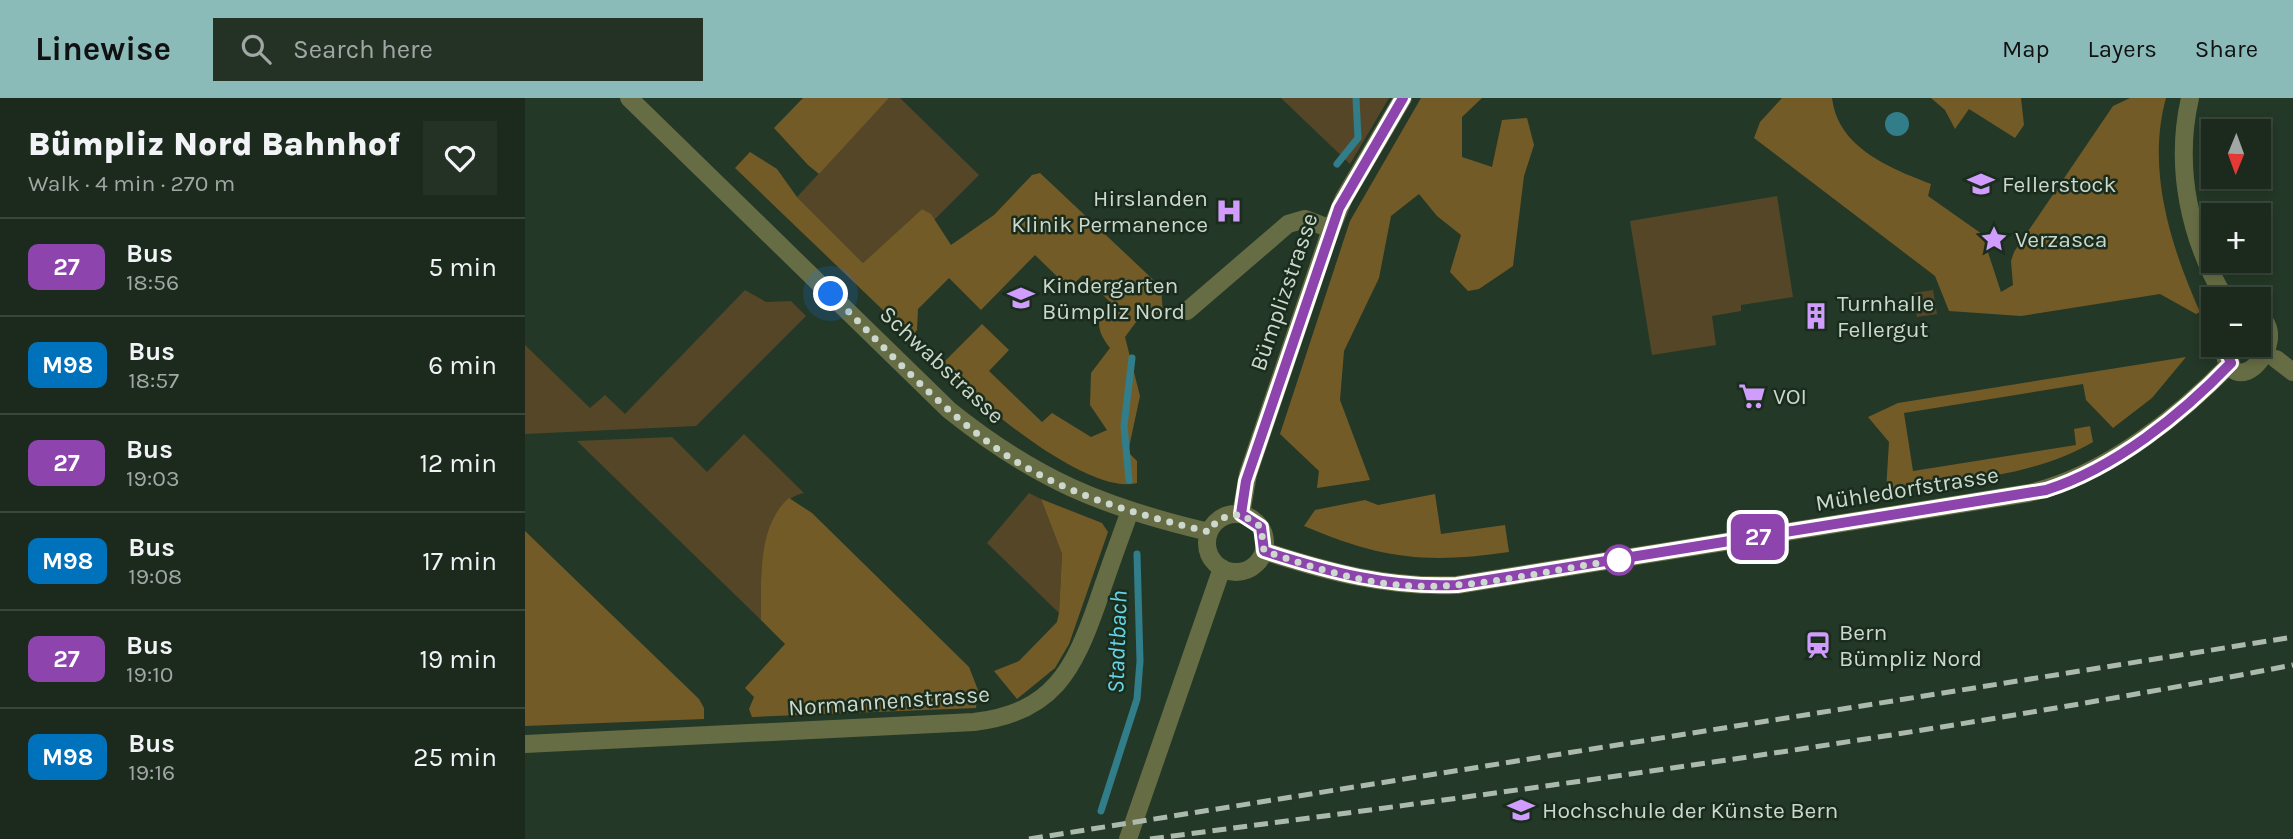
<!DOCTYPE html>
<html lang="en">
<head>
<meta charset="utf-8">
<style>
  :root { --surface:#1b2a1d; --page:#243226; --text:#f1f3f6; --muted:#a0a7a4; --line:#39463b; --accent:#8bbbb9 }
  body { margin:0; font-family:Karla,sans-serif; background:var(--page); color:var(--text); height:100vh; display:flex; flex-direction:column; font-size:26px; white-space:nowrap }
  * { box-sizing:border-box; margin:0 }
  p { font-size:23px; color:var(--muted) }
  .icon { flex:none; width:38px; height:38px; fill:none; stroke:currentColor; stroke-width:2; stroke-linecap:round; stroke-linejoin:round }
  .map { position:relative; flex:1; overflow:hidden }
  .details { display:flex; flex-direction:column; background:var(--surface); width:525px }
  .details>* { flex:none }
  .badge { padding:0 14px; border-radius:10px; font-size:24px; line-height:46px }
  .needle { width:46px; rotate:181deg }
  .controls { position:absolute; left:1676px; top:21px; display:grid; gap:14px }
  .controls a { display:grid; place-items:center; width:70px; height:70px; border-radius:0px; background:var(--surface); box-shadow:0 4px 10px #0003,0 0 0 2px var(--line); font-size:35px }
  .you { position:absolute; width:35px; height:35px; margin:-18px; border:5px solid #fff; border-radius:50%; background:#1a73e8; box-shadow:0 0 0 10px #1a73e833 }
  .map>.badge { position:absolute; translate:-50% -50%; box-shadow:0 0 0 4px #fff }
  .round { display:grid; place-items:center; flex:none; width:74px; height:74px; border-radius:0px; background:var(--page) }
  .summary { display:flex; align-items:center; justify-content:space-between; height:119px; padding:0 28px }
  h1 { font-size:33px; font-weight:800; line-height:52px }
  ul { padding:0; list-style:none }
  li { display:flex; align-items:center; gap:21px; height:98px; padding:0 28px; border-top:2px solid var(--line) }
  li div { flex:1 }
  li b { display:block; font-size:26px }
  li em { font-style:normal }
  li .badge { min-width:77px; font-weight:700; text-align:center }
  header { display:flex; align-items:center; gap:42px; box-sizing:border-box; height:98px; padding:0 35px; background:var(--accent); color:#111 }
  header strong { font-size:33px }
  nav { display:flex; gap:38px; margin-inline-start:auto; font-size:24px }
  .search { width:490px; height:63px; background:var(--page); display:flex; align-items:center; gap:18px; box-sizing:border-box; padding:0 24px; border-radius:0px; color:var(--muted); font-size:26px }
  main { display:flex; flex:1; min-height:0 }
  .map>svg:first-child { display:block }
</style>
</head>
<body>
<header>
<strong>Linewise</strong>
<div class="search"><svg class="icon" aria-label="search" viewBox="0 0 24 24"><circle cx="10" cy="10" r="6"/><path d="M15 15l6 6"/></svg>Search here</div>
<nav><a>Map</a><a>Layers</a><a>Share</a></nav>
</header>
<main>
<section class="details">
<div class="summary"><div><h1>Bümpliz Nord Bahnhof</h1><p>Walk · 4 min · 270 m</p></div><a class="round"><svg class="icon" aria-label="heart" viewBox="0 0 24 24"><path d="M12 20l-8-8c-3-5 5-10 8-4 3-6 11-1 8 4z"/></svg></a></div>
<ul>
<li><span class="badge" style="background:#8e44ad;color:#fff">27</span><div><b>Bus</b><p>18:56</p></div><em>5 min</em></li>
<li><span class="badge" style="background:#0072bc;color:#fff">M98</span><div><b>Bus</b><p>18:57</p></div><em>6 min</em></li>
<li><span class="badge" style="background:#8e44ad;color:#fff">27</span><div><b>Bus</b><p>19:03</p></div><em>12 min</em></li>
<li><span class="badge" style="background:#0072bc;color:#fff">M98</span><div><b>Bus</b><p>19:08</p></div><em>17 min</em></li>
<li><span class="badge" style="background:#8e44ad;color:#fff">27</span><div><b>Bus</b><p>19:10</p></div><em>19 min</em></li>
<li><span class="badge" style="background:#0072bc;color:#fff">M98</span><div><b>Bus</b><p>19:16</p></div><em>25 min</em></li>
</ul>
</section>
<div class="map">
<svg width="1768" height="741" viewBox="0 0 1768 741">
  <rect width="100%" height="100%" fill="#243827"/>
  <!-- green -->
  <path fill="#554628" d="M364,0H375L454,77L409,122L397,111L338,165L272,99Z
    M756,0H864L825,66Z
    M1252,98L1268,199L1216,207V213L1187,218L1191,247L1127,257L1105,123Z
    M220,192L241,204L266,203L281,218L171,328L0,336V247L65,310L80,297L100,316Z
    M1408,192L1412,216L1392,219L1388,195Z
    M219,336L279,395C231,406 236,484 236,522L52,343L147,339L182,374Z
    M504,395L516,401L537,456L534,515L462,445Z"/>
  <!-- forest -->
  <path fill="#735b28" d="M278,0H364L294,76L283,67L249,30Z
    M896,0H957L937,19V59L967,69L977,22L1002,20L1009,47L999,78L988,168L954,191L943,193L925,174L936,137L912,118L894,96L866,118L854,180L819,253L815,302L845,382L792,390L794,373L755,336L825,123Z
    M1257,0H1307C1313,50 1365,70 1406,86L1403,98L1457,136L1476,194L1488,187L1486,163L1489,154L1588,8L1605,0H1641C1621,72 1646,149 1675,214L1671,216L1635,196L1496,218L1424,213L1410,178L1229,40L1235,24Z
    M1406,0H1496L1499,27L1490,40L1444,11L1430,31L1420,12Z
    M225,54L252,71L272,99L338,165L397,111L406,116L426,147L469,117L507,77L515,75L636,189L638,216H617L600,239L615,298L603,354L612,363V385C562,398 450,302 416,267L457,226L484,252L464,273L517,324L527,315L566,339L582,332L565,307L566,275L585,250C571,232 570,221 585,204L558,177L544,190L510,157L456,212L424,180L393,211L392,232L386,239L210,70Z
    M1661,259L1627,300L1588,330L1561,302L1558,286L1379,315L1388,373L1551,347L1549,331L1565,328L1568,344C1507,380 1429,382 1361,393L1364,344L1343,319L1373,305Z
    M910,396L916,436L980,427L984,454C902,466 856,461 779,428L790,412L840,402L853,407Z
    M264,400L287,415L444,569L453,592L451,610L227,619L224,611L229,599L220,590L260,546L236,522C236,484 232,427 264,400Z
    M516,401L577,425L583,434L544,546L530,570L492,601L469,573L494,563L532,524L534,515L537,456Z
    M0,433L174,601L179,610V621L0,628Z"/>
  <!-- water -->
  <path fill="#327d8a" d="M1360 26a12 12 0 1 1 24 0a12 12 0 1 1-24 0Z"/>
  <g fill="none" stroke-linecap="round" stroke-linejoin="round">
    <!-- stream -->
    <path stroke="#327d8a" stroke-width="7" d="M812,66L833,40L831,0
      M604,382L599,328L607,260
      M576,713L612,601L615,563L612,456"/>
    <!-- minor -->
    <path stroke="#666d44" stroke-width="18" d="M104,0L424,312C510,381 577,409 684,434
      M1665,0C1649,70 1665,141 1700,201
      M662,213L763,126L780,121L806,131
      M1698,247C1705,312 1768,244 1734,218
      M1751,261L1768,274
      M682 445a29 29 0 1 1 58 0a29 29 0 1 1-58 0Z
      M716,416L723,376L806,131L819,100L878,0
      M739,453C803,474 864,490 932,487L1504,395C1579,378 1652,320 1706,265
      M0,646L449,624C528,615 549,572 573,503C583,473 594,443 605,413
      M603,741L697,470"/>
    <!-- rail -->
    <path stroke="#acbaae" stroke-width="5" stroke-dasharray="14 7" stroke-linecap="butt" d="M504,741L1768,539
      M625,741C1007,691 1390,640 1768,567"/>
  </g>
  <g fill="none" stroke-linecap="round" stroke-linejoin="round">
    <defs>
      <path id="line" d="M878,0L814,110L721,383L716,416L736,429L739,453C804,474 864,490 932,487L1521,392C1590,370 1656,317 1706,265L1698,247"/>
    </defs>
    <!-- line casing -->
    <use href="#line" stroke="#fff" stroke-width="16"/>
    <!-- line -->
    <use href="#line" stroke="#8e44ad" stroke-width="10"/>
    <!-- walk -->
    <path stroke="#ccd8cd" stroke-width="7" stroke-dasharray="0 12.6" d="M306,196C359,249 410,306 471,350C533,395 610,416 684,434L693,421L716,416L736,429L739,453C787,469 835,485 886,488C956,491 1026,471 1094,462"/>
  </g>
  <!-- icons -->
  <defs>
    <symbol id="school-bare" viewBox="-9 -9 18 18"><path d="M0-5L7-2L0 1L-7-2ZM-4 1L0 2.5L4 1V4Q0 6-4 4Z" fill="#d09dff" stroke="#1a2d1d" stroke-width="2.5" paint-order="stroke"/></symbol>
    <symbol id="hospital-bare" viewBox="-9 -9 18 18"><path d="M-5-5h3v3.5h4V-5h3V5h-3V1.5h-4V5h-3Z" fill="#d09dff" stroke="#1a2d1d" stroke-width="2.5" paint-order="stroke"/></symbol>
    <symbol id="sight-bare" viewBox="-9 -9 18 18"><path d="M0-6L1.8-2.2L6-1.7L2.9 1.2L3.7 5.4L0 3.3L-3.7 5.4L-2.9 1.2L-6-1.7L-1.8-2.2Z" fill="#d09dff" stroke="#1a2d1d" stroke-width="2.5" paint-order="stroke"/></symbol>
    <symbol id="building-bare" viewBox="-9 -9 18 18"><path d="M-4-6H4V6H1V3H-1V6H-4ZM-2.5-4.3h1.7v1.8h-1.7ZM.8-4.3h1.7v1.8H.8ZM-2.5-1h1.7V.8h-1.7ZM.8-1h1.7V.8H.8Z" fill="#d09dff" stroke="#1a2d1d" stroke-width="2.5" paint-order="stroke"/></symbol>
    <symbol id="supermarket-bare" viewBox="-9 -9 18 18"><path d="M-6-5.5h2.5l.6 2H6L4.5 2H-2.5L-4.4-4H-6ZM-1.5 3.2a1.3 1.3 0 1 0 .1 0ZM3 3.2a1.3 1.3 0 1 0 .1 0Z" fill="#d09dff" stroke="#1a2d1d" stroke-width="2.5" paint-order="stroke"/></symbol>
    <symbol id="station-bare" viewBox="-9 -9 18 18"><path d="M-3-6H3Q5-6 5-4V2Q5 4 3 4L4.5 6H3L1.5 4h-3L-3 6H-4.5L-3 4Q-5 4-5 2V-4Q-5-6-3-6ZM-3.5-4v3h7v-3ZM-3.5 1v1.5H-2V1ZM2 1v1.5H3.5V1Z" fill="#d09dff" stroke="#1a2d1d" stroke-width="2.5" paint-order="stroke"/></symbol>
    <symbol id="university-bare" viewBox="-9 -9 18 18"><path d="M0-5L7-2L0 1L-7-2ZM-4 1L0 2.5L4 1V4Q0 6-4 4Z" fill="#d09dff" stroke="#1a2d1d" stroke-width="2.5" paint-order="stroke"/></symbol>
  </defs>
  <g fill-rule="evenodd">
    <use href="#school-bare" x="1437" y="67" width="38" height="38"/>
    <use href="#hospital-bare" x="685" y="94" width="38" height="38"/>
    <use href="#sight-bare" x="1450" y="122" width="38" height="38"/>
    <use href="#school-bare" x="477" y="181" width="38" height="38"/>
    <use href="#building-bare" x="1272" y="199" width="38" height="38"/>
    <use href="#supermarket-bare" x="1208" y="279" width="38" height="38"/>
    <use href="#station-bare" x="1274" y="528" width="38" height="38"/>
    <use href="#university-bare" x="977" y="693" width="38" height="38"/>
  </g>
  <!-- markers -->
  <circle fill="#fff" stroke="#8e44ad" stroke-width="3.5" cx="1094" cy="462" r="14"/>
  <g text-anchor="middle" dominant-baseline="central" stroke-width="5" stroke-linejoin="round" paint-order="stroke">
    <!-- poi labels -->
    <g font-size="23" fill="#ccd8cd" stroke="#1a2d1d" text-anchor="start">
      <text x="1477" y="86">Fellerstock</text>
      <text x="683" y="100" text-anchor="end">Hirslanden<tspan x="683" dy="26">Klinik Permanence</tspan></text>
      <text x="1490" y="141">Verzasca</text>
      <text x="517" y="187">Kindergarten<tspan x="517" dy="26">Bümpliz Nord</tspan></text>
      <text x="1312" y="205">Turnhalle<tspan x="1312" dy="26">Fellergut</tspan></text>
      <text x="1248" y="298">VOI</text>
      <text x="1314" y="534">Bern<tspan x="1314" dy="26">Bümpliz Nord</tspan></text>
      <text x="1017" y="712">Hochschule der Künste Bern</text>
    </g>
    <!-- street labels -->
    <g font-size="23" fill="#ccd8cd" stroke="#1a2d1d">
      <text transform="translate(759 194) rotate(-71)">Bümplizstrasse</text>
      <text transform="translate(417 267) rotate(43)">Schwabstrasse</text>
      <text transform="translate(1382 391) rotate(-9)">Mühledorfstrasse</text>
      <text transform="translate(364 603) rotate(-4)">Normannenstrasse</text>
    </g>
    <!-- water labels -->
    <g font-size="24" font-style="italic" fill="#65d4e9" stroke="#1a2d1d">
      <text transform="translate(592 544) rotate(-88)">Stadtbach</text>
    </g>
  </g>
</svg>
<div class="controls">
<a><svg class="needle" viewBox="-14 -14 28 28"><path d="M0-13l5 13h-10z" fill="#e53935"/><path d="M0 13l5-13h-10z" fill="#a0a7a4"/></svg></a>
<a>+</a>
<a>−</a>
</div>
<div class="you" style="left:306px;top:196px"></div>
<b class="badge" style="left:1233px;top:439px;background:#8e44ad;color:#fff">27</b>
</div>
</main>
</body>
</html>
